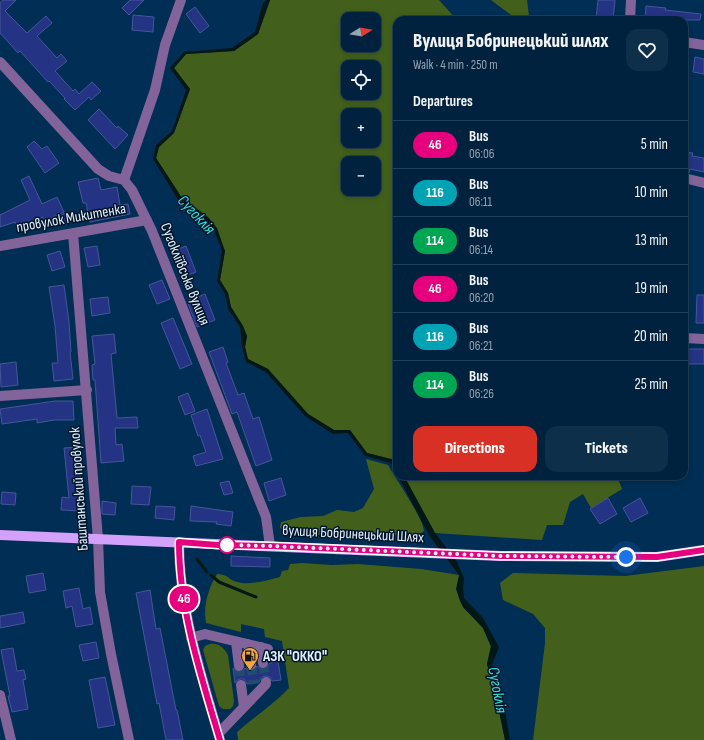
<!DOCTYPE html>
<html lang="en">
<head>
<meta charset="utf-8">
<style>
  :root { --surface:#00223f; --page:#0e2f4a; --text:#f1f3f6; --muted:#95a4b0; --line:#223f59; --accent:#d93025 }
  body { margin:0; font-family:"Sofia Sans Condensed",sans-serif; background:var(--page); color:var(--text); height:100vh; display:flex; flex-direction:column; font-size:15px; white-space:nowrap }
  * { box-sizing:border-box; margin:0 }
  p { font-size:13px; color:var(--muted) }
  .icon { flex:none; width:22px; height:22px; fill:none; stroke:currentColor; stroke-width:2; stroke-linecap:round; stroke-linejoin:round }
  .map { position:relative; flex:1; overflow:hidden }
  .details { position:absolute; left:393px; top:16px; width:295px; height:464px; display:flex; flex-direction:column; background:var(--surface); border-radius:12px; box-shadow:0 2px 6px #0003,0 0 0 1px var(--line) }
  .details>* { flex:none }
  .badge { padding:0 8px; border-radius:13px; font-size:14px; line-height:26px }
  .needle { width:26px; rotate:79deg }
  .tools { position:absolute; left:341px; top:12px; display:grid; gap:8px }
  .tools a { display:grid; place-items:center; width:40px; height:40px; border-radius:8px; background:var(--surface); box-shadow:0 2px 6px #0003,0 0 0 1px var(--line); font-size:20px }
  .you { position:absolute; width:20px; height:20px; margin:-10px; border:3px solid #fff; border-radius:50%; background:#1a73e8; box-shadow:0 0 0 6px #1a73e833 }
  .map>.badge { position:absolute; translate:-50% -50%; box-shadow:0 0 0 2px #fff }
  h2 { padding:0 20px; font-size:15px; line-height:36px }
  .round { display:grid; place-items:center; flex:none; width:42px; height:42px; border-radius:12px; background:var(--page) }
  .summary { display:flex; align-items:center; justify-content:space-between; height:68px; padding:0 20px }
  h1 { font-size:19px; font-weight:800; line-height:30px }
  .primary-button { display:flex; gap:8px; margin-top:auto; padding:8px 20px }
  .primary-button a { flex:1; height:46px; border-radius:12px; background:var(--accent); color:#fff; font-size:16px; font-weight:800; line-height:46px; text-align:center }
  .primary-button a+a { background:var(--page); color:var(--text) }
  ul { padding:0; list-style:none }
  li { display:flex; align-items:center; gap:12px; height:48px; padding:0 20px; border-top:1px solid var(--line) }
  li div { flex:1 }
  li b { display:block; font-size:15px }
  li em { font-style:normal }
  li .badge { min-width:44px; font-weight:700; text-align:center }
  .map>svg:first-child { display:block }
</style>
</head>
<body>
<div class="map">
<svg width="704" height="740" viewBox="0 0 704 740">
  <rect width="100%" height="100%" fill="#002e54"/>
  <!-- green -->
  <path fill="#42601c" fill-rule="evenodd" d="M270,0H439L456,19L461,20H397V464L395,460L367,453L350,430H334L308,414L268,369L248,359L245,347L247,336L243,326L231,307L228,293L220,280L225,251L208,218L182,198L156,158L159,147L174,133L190,89L174,68L186,54L234,51L258,34ZM348,19H374V45H348ZM348,67H374V93H348ZM348,115H374V141H348ZM348,163H374V189H348Z
    M491,0H527L529,16L515,18Z
    M366,459L388,465C396,479 423,518 424,531L418,535L411,536L369,534L318,535L306,532L283,531L280,527L281,522L301,517L323,516L337,510L354,512L363,508L374,489Z
    M404,476H617L622,489L591,508L583,494L570,502L563,525H547L542,540L435,533Z
    M302,563L332,565L358,564L421,569L459,575L463,607L483,628L491,647L487,664L497,701L505,740H238L237,732C254,717 273,705 289,688L282,641L265,637L264,629L241,624V632L206,623C203,606 208,589 217,574C230,575 227,579 237,582C249,586 268,580 280,577L282,571L288,570L290,564Z
    M704,566V740H533L545,643V628L533,614L503,600L500,583L513,573L625,576Z
    M210,644C219,643 224,648 228,655L234,701L233,706L230,709H223L219,706L203,650L205,646Z"/>
  <!-- water -->
  <path fill="#031816" d="M266,0H270L258,34L234,51L186,54L174,68L190,89L174,133L159,147L156,158L182,198L208,217L217,228L225,251L220,280L228,293L231,307L243,326L247,336L245,347L248,359L268,369L308,414L334,430H350L367,453L395,460L397,464V474L391,463L365,456L348,433L333,434L305,416L266,372L246,362L242,347L240,327L228,309L225,294L217,281L222,251L214,230L180,203L153,159L156,145L172,131L186,90L170,68L184,52L232,48L255,32L263,3Z
    M398,476H404L435,533L457,562L464,578L463,588L464,598L483,618L499,647L492,665L503,699L510,740H505L497,701L487,664L491,646L483,628L463,607L460,601L456,589L459,575L429,535Z"/>
  <g fill="none" stroke-linecap="round" stroke-linejoin="round">
    <!-- stream -->
    <path stroke="#031816" stroke-width="3" d="M197,559L207,572
      M211,575L219,582L256,597"/>
  </g>
  <!-- building -->
  <path fill="#243384" stroke="#455797" d="M3,0H16L5,11L27,33L46,16L52,23L37,36L57,58L61,54L67,61L55,71L73,91L75,89L79,94L92,82L101,91L91,100L89,97L75,110L64,99L65,98L49,81L48,82L20,51L18,53L0,33V3Z
    M130,0H144L129,15L122,8Z
    M598,0H615L613,20H596Z
    M646,6L666,8L665,10L701,14L700,20H645Z
    M195,7L209,26L200,33L186,14Z
    M133,15L154,17L153,32L132,30Z
    M695,57L704,59V74L693,72Z
    M99,109L117,128L118,126L128,135L115,149L88,120Z
    M34,141L42,149L47,146L59,163L45,173L27,147Z
    M684,152L693,153L692,156L704,158V172L690,169L689,173L684,172Z
    M29,176L42,204L57,197L64,212L45,221L43,217L18,229L15,222L0,227V215L30,200L21,180Z
    M98,178L101,190L117,187L120,205L128,204L130,214L90,222L86,203H83L78,182Z
    M67,212L71,222L64,225L60,216Z
    M97,246L100,265L88,267L84,248Z
    M186,246L196,272L182,277L172,251Z
    M60,251L65,267L52,271L47,255Z
    M162,280L170,299L157,304L149,285Z
    M64,285L69,322L71,352H70L73,379L54,381L52,363H58L55,326L49,287Z
    M205,294L215,320L197,327L187,301Z
    M697,295H704V323H696Z
    M108,297L110,313L92,316L90,299Z
    M173,318L192,364L180,369L161,323Z
    M114,334L116,353L111,354L117,418L137,417L138,428H115L116,445L122,444L124,461L101,463L95,380H93L92,365L95,364L92,336Z
    M223,347L228,362L226,363L238,395L244,393L253,419L259,417L272,460L256,466L237,412L232,414L209,352Z
    M688,349H704V364H688Z
    M16,362L18,385L1,387L0,364Z
    M188,393L195,411L185,415L178,397Z
    M55,401H73L74,420H54L37,423V419L2,424L0,409Z
    M207,409L223,459L196,466L193,456L206,452L200,435L198,436L191,415Z
    M79,447L80,463L79,464L82,498L81,511L61,510L62,497L69,498L64,448Z
    M281,478L286,495L269,501L264,483Z
    M229,481L233,493L224,495L220,483Z
    M132,486L151,487L149,505L131,504Z
    M2,492L16,493L15,505L1,504Z
    M608,498L617,514L600,524L590,509Z
    M640,498L648,513L631,522L623,508Z
    M102,501L116,503L115,515L102,514Z
    M156,506L175,507L174,520L155,518Z
    M191,506L233,512L231,526L216,524L217,522L190,521Z
    M231,556L270,558V567L231,566Z
    M43,573L46,590L29,593L26,576Z
    M79,588L83,609L90,607L93,624L76,627L72,606L66,608L63,591Z
    M150,590L156,629L160,628L176,710H177L183,740H166L159,703L157,704L136,593Z
    M23,612L25,623L0,628V616Z
    M96,642L99,658L83,661L79,645Z
    M13,648L17,671L24,670L26,679L23,680L28,709L12,712L8,696H10L1,650Z
    M278,661L281,680L272,681L270,677L266,676L262,677L259,682L247,684L244,679H241L237,680L235,683L233,668L237,672L243,671L245,668L248,671H252L255,670L257,666L260,669H264L267,668L270,663Z
    M105,677L115,725L98,728L89,680Z"/>
  <g fill="none" stroke-linecap="round" stroke-linejoin="round">
    <!-- minor-tunnel -->
    <path stroke="#224b6d" stroke-width="10" stroke-dasharray="10 5" stroke-linecap="butt" d="M263,663L266,682
      M251,665L254,684
      M239,666L241,685"/>
    <!-- minor -->
    <path stroke="#83649a" stroke-width="10" d="M630,20L631,0
      M684,42L704,45
      M0,62L98,169L109,176L124,180L132,190L152,231L266,517L270,546
      M684,178L704,183
      M124,180L155,90L165,45L181,0
      M73,233L98,539L100,592L111,654L129,740
      M0,246L147,220
      M684,338L704,339
      M0,396L87,390
      M179,542C179,610 202,676 220,740
      M191,638L205,634L209,635L268,649
      M236,642L239,666
      M248,644L251,665
      M261,647L263,663
      M241,685L244,707
      M0,695L11,740
      M218,734L266,684V682"/>
    <!-- major -->
    <path stroke="#d4a1fa" stroke-width="10" d="M0,535L501,556L657,557L704,550"/>
  </g>
  <g fill="none" stroke-linecap="round" stroke-linejoin="round">
    <defs>
      <path id="line" d="M220,740C201,676 179,609 179,542L218,545L270,546L501,556L657,557L704,550"/>
    </defs>
    <!-- line casing -->
    <use href="#line" stroke="#fff" stroke-width="9"/>
    <!-- line -->
    <use href="#line" stroke="#e6007e" stroke-width="6"/>
    <!-- walk -->
    <path stroke="#e4effc" stroke-width="4" stroke-dasharray="0 7.2" d="M227,545L270,546L501,556L626,557"/>
  </g>
  <!-- icons -->
  <defs>
    <symbol id="fuel-pin" viewBox="-11 -11 22 30"><path d="M0 17L-7.5 6A9.5 9.5 0 1 1 7.5 6Z" fill="#f1a540" stroke="#01162b"/><path d="M-5.5-6h7V0h2V4h1.3V-2.5L3-4.5l.8-.8L6-3V5H2.5V1h-1V6h-7ZM-4.2-4.7v3.2H.2V-4.7Z" fill="#111"/></symbol>
  </defs>
  <g fill-rule="evenodd">
    <use href="#fuel-pin" x="240" y="646" width="20" height="27"/>
  </g>
  <!-- markers -->
  <circle fill="#fff" stroke="#e6007e" stroke-width="2" cx="227" cy="545" r="8"/>
  <g text-anchor="middle" dominant-baseline="central" stroke-width="3" stroke-linejoin="round" paint-order="stroke">
    <!-- street labels -->
    <g font-size="15" fill="#e4effc" stroke="#01162b">
      <text transform="translate(71 218) rotate(-10)">провулок Микитенка</text>
      <text transform="translate(185 274) rotate(68)">Сугокліївська вулиця</text>
      <text transform="translate(79 489) rotate(-94)">Баштанський провулок</text>
      <text transform="translate(353 534) rotate(3)">вулиця Бобринецький Шлях</text>
    </g>
    <!-- poi labels -->
    <g font-size="15" font-weight="bold" fill="#e4effc" stroke="#01162b" text-anchor="start">
      <text x="263" y="656">АЗК "ОККО"</text>
    </g>
    <!-- water labels -->
    <g font-size="16" font-style="italic" fill="#30e0d8" stroke="#01162b">
      <text transform="translate(196 215) rotate(47)">Сугоклія</text>
      <text transform="translate(497 690) rotate(79)">Сугоклія</text>
    </g>
  </g>
</svg>
<div class="tools">
<a><svg class="needle" viewBox="-14 -14 28 28"><path d="M0-13l5 13h-10z" fill="#e53935"/><path d="M0 13l5-13h-10z" fill="#95a4b0"/></svg></a>
<a><svg class="icon" aria-label="locate" viewBox="0 0 24 24"><circle cx="12" cy="12" r="6"/><path d="M12 2v4M12 18v4M2 12h4M18 12h4"/></svg></a>
<a>+</a>
<a>−</a>
</div>
<div class="you" style="left:626px;top:557px"></div>
<b class="badge" style="left:184px;top:599px;background:#e6007e;color:#fff">46</b>
<section class="details">
<div class="summary"><div><h1>Вулиця Бобринецький шлях</h1><p>Walk · 4 min · 250 m</p></div><a class="round"><svg class="icon" aria-label="heart" viewBox="0 0 24 24"><path d="M12 20l-8-8c-3-5 5-10 8-4 3-6 11-1 8 4z"/></svg></a></div>
<h2>Departures</h2>
<ul>
<li><span class="badge" style="background:#e6007e;color:#fff">46</span><div><b>Bus</b><p>06:06</p></div><em>5 min</em></li>
<li><span class="badge" style="background:#00a3b4;color:#fff">116</span><div><b>Bus</b><p>06:11</p></div><em>10 min</em></li>
<li><span class="badge" style="background:#00a651;color:#fff">114</span><div><b>Bus</b><p>06:14</p></div><em>13 min</em></li>
<li><span class="badge" style="background:#e6007e;color:#fff">46</span><div><b>Bus</b><p>06:20</p></div><em>19 min</em></li>
<li><span class="badge" style="background:#00a3b4;color:#fff">116</span><div><b>Bus</b><p>06:21</p></div><em>20 min</em></li>
<li><span class="badge" style="background:#00a651;color:#fff">114</span><div><b>Bus</b><p>06:26</p></div><em>25 min</em></li>
</ul>
<div class="primary-button"><a>Directions</a><a>Tickets</a></div>
</section>
</div>
</body>
</html>
